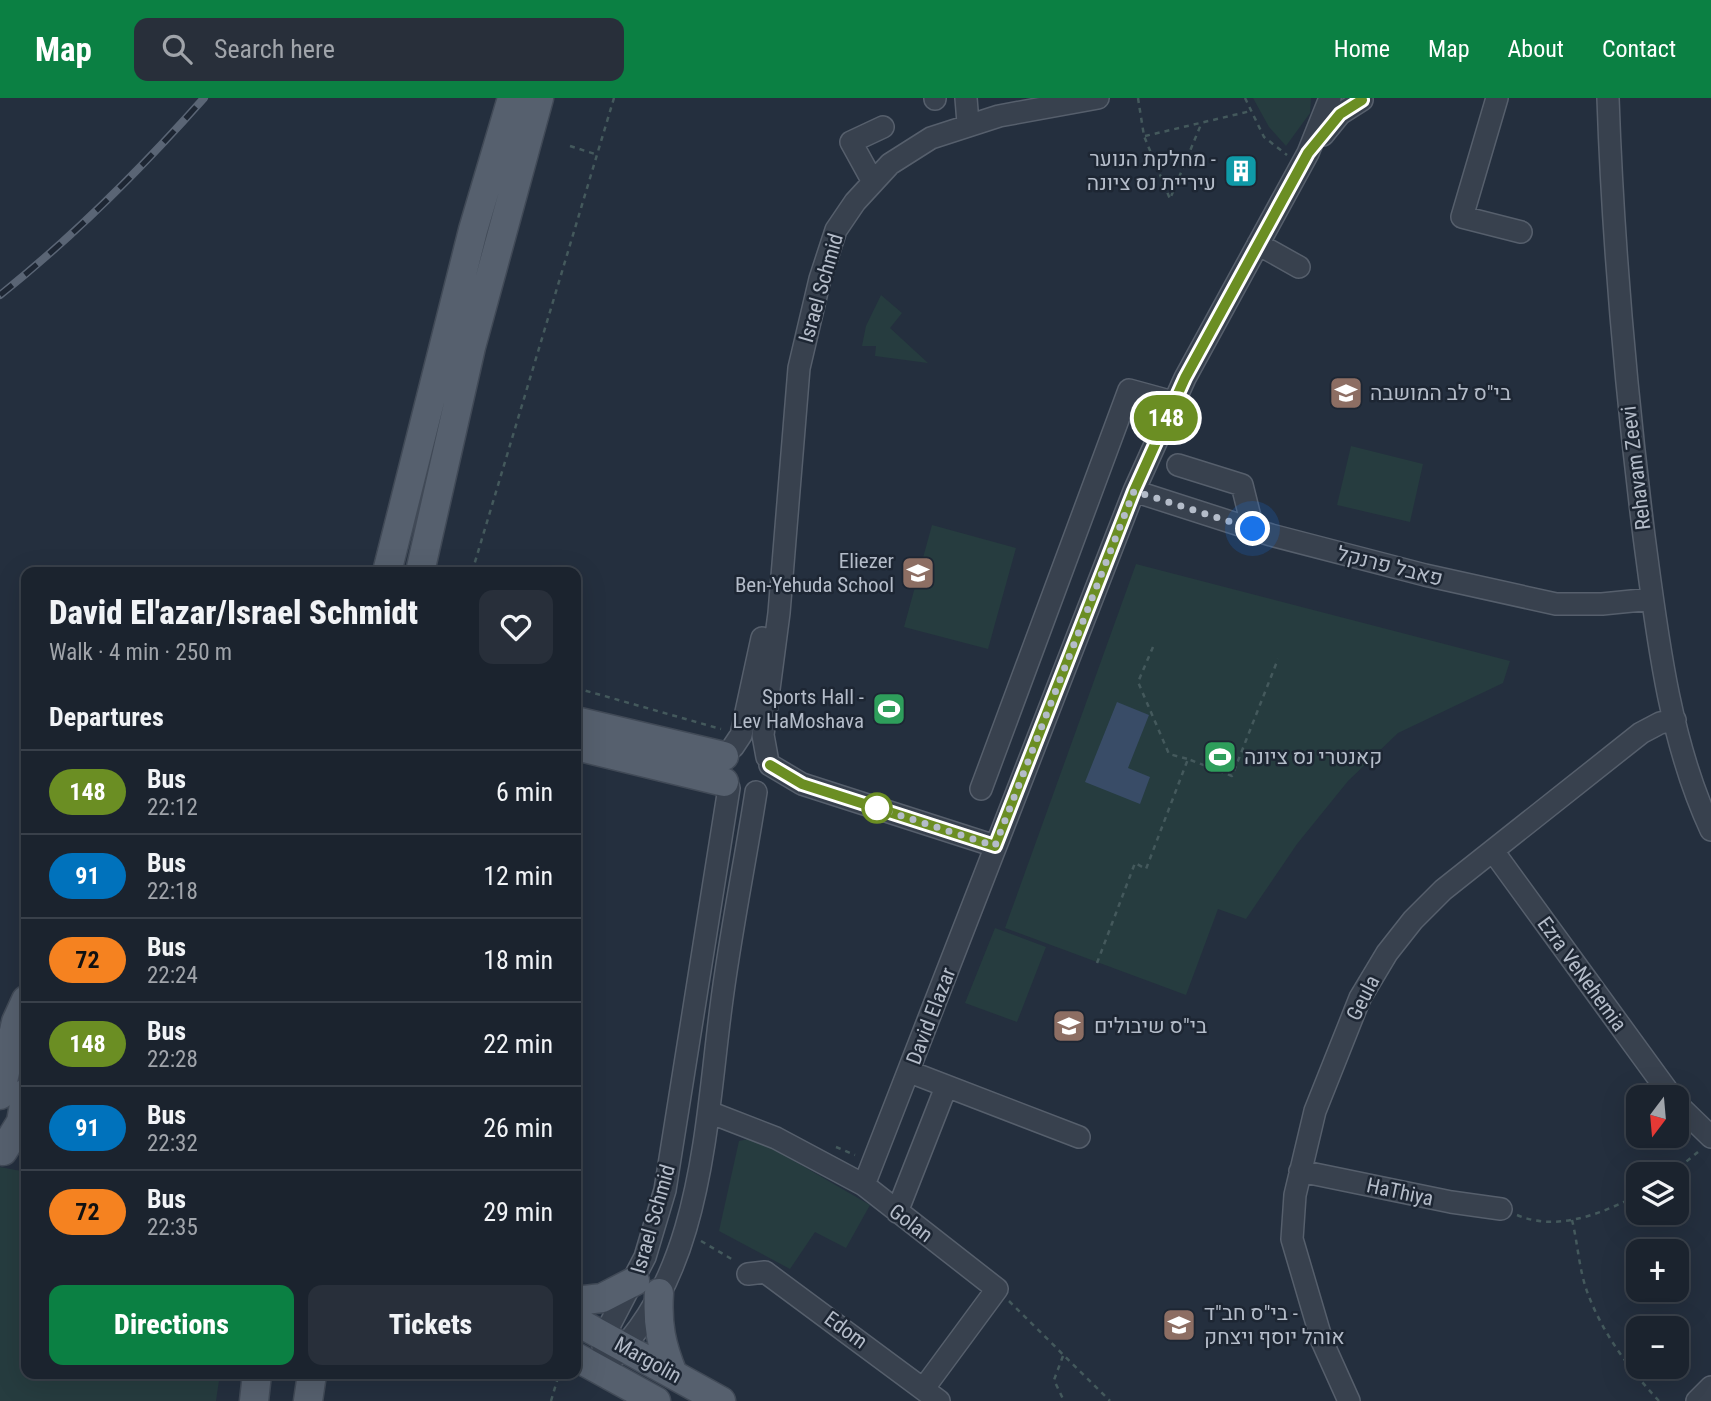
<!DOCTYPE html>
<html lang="en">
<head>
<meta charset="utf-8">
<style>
  :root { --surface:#1b232e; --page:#282f3a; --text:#f1f3f6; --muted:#a0a4aa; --line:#39404a; --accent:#0b8043 }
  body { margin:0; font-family:"Roboto Condensed",Heebo,sans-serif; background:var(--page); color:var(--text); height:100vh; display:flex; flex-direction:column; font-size:26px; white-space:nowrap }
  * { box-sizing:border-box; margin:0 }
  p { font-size:23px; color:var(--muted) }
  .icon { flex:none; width:38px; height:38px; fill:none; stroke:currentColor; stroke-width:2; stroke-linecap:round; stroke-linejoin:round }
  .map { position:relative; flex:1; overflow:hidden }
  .side { position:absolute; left:21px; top:469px; width:560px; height:812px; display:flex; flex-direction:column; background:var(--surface); border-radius:14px; box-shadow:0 7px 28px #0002,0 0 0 2px var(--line) }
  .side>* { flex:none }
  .badge { padding:0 14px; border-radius:23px; font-size:24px; line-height:46px }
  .needle { width:46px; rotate:196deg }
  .controls { position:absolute; left:1626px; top:987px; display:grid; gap:14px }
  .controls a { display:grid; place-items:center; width:63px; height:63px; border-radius:14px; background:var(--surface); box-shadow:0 7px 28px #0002,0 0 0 2px var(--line); font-size:35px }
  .you { position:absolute; width:35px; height:35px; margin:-18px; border:5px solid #fff; border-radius:50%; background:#1a73e8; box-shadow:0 0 0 10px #1a73e833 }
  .map>.badge { position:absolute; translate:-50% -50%; box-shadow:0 0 0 4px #fff }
  h2 { padding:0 28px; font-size:26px; line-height:63px }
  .round { display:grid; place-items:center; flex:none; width:74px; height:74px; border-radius:14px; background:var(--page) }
  .headline { display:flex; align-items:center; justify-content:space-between; height:119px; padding:0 28px }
  h1 { font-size:33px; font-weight:800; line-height:52px }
  .primary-button { display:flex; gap:14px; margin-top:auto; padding:14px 28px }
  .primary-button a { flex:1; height:80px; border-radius:14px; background:var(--accent); color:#fff; font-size:28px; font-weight:800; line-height:80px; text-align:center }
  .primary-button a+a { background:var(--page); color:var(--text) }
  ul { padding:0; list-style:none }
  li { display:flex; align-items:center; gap:21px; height:84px; padding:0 28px; border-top:2px solid var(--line) }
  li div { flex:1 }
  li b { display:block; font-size:26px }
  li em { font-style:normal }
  li .badge { min-width:77px; font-weight:700; text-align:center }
  header { display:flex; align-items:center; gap:42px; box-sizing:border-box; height:98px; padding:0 35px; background:var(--accent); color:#fff }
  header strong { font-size:33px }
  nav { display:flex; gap:38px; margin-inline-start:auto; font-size:24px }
  .search { width:490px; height:63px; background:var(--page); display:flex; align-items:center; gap:18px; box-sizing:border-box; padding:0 24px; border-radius:14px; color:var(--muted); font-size:26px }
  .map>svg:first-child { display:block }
</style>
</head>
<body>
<header>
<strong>Map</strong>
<div class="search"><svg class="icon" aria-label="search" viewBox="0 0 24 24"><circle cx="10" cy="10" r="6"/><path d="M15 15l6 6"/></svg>Search here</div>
<nav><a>Home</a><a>Map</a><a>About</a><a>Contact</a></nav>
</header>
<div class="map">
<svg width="1711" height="1303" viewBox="0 0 1711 1303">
  <rect width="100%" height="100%" fill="#242f3e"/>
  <!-- green -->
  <path fill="#263c3f" d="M1253,0H1311L1310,15L1286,48L1269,29Z
    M881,197L902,215L890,230L928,265L875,258L876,248H862L866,228Z
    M1351,348L1423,366L1410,424L1337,407Z
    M932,427L1016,450L988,551L904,529Z
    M1136,466L1510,563L1503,585L1398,635L1348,683L1297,746L1246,821L1218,811L1186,897L1005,830Z
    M995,830L1046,849L1017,924L965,905Z
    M748,1041L763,1045L870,1107L846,1150L815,1134L790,1171L719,1133L739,1043Z
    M0,1069L26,1074V1276H220L216,1303H0Z"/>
  <!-- water -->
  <path fill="#394c67" d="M1117,604L1149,617L1128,670L1150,679L1140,706L1085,684Z"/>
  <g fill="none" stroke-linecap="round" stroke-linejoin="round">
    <defs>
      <path id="minor" d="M935,0V1
        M966,0L968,25
        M1497,0L1462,119L1521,134
        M1608,0C1613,147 1626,293 1644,438C1657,536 1669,642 1711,732
        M1323,37L1340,16L1362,2
        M873,84L851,44L883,29
        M1258,146L1299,169
        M1178,367L1242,387L1253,431
        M1134,393L1271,437L1425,477L1556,506H1602L1652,501
        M733,649L741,637L762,540
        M767,659L763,637L779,515L799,270L820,181L836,132L855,104L890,66L931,40L999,18L1098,0
        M770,667L802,686L995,748
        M981,691L1129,292L1173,304
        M1493,753L1672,999
        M910,974L1079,1039
        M1676,1005L1711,1039
        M709,1014L776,1040L864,1087L997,1191L924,1290
        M1300,1073L1451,1104L1501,1111
        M864,1087L1134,393L1185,280L1308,55L1330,0
        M897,1114L946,989
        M748,1176L765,1174L939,1303
        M603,1253L604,1238L645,1159L665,1092L729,690
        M600,1272C702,1187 705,1030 721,909C730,837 745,765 756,694
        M1349,1303L1322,1243L1292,1141L1295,1097L1315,1013L1360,900L1387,855L1413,822L1443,792L1641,635L1660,625L1675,622
        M1697,1303L1711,1289"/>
      <path id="major" d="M387,474L473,132L512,0
        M420,474L471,249L539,0
        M576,623L724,658
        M576,648L724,684
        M0,997L16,924L26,902
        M3,1053L21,1024L26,995
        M659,1195C657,1226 661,1247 673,1276
        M576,1203L602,1200L635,1183
        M576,1223L721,1303
        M576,1259L656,1303
        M254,1303L257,1276
        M308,1303L312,1276"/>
    </defs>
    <!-- minor casing -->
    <use href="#minor" stroke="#565f6c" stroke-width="24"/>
    <!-- major casing -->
    <use href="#major" stroke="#414a57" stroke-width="31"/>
    <!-- path -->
    <path stroke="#44595c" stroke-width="2.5" stroke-dasharray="5 5" stroke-linecap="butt" d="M1138,0L1144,38L1170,101L1202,24
      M1245,0L1264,39L1287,57
      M1145,38L1251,13
      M570,48L595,56
      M472,474L614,0
      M1153,549L1138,584L1169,656L1188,661
      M576,590L721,631
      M1097,865L1135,765L1146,771L1188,661L1232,678L1278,561
      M836,1049L855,1057
      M1671,1076L1698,1054
      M1517,1117C1557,1134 1601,1116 1638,1097
      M1572,1122C1578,1146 1579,1173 1588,1196C1603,1236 1630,1272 1659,1303
      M701,1143L735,1163
      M1009,1203L1110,1303
      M1063,1258L1054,1282L1064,1303
      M551,1303L559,1276"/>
    <!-- minor -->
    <use href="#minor" stroke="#38414e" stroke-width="21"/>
    <!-- major -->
    <use href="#major" stroke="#56606e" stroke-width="28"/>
    <defs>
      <path id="rail" d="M0,197C74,138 141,71 204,0"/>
    </defs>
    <!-- rail casing -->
    <use href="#rail" stroke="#5a6575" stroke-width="8"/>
    <!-- rail -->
    <use href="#rail" stroke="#1d2633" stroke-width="5" stroke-dasharray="16" stroke-linecap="butt"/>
  </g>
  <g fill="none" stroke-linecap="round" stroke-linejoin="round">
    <defs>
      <path id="line" d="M770,667L802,686L995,748L1134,393L1185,280L1308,55L1340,16L1362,2"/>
    </defs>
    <!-- line casing -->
    <use href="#line" stroke="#fff" stroke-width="16"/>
    <!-- line -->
    <use href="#line" stroke="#6b8e23" stroke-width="10"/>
    <!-- walk -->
    <path stroke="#b4bcc9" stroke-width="7" stroke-dasharray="0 12.6" d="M877,710L995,748L1134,393L1253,431"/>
  </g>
  <!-- icons -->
  <defs>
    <symbol id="building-square" viewBox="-11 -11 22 22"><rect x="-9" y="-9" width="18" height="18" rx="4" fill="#0f9aa8" stroke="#1d2633"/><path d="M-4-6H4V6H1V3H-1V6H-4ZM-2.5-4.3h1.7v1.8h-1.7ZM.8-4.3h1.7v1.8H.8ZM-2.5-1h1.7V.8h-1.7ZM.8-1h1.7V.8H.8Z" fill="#fff"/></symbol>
    <symbol id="school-square" viewBox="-11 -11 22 22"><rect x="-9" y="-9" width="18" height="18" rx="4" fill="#8d6e63" stroke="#1d2633"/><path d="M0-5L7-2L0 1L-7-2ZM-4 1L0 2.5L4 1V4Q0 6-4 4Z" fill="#fff"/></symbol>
    <symbol id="stadium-square" viewBox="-11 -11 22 22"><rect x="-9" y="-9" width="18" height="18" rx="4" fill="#2e9e5b" stroke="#1d2633"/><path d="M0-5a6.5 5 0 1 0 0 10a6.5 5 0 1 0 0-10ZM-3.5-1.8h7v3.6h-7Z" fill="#fff"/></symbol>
  </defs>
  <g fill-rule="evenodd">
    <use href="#building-square" x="1222" y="54" width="38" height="38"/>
    <use href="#school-square" x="1327" y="276" width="38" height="38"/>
    <use href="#school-square" x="899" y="456" width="38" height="38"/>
    <use href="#stadium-square" x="870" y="592" width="38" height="38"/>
    <use href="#stadium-square" x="1201" y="640" width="38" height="38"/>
    <use href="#school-square" x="1050" y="909" width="38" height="38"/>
    <use href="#school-square" x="1160" y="1208" width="38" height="38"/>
  </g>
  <!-- markers -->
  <circle fill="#fff" stroke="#6b8e23" stroke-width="3.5" cx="877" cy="710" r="14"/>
  <g text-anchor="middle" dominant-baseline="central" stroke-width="5" stroke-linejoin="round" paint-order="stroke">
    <!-- poi labels -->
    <g font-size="21" fill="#b4bcc9" stroke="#1d2633" text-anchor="start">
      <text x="1216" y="61" text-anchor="end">מחלקת הנוער -<tspan x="1216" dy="24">עיריית נס ציונה</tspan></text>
      <text x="1370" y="295">בי"ס לב המושבה</text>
      <text x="894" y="463" text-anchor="end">Eliezer<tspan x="894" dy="24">Ben-Yehuda School</tspan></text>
      <text x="864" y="599" text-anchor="end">Sports Hall -<tspan x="864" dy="24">Lev HaMoshava</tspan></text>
      <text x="1244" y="659">קאנטרי נס ציונה</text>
      <text x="1094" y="928">בי"ס שיבולים</text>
      <text x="1204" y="1215">בי"ס חב"ד -<tspan x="1204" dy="24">אוהל יוסף ויצחק</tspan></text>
    </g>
    <!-- street labels -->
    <g font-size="21" fill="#b4bcc9" stroke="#1d2633">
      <text transform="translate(821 190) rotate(-74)">Israel Schmid</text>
      <text transform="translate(1636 370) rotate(-97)">Rehavam Zeevi</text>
      <text transform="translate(1390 468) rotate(14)">פאבל פרנקל</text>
      <text transform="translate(1582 876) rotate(54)">Ezra VeNehemia</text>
      <text transform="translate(1363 900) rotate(-63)">Geula</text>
      <text transform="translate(931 918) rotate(-69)">David Elazar</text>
      <text transform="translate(1400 1094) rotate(12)">HaThiya</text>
      <text transform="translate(653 1121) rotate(-74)">Israel Schmid</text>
      <text transform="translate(911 1125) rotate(37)">Golan</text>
      <text transform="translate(846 1232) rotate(36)">Edom</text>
      <text transform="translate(648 1262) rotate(29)">Margolin</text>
    </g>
  </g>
</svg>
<div class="controls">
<a><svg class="needle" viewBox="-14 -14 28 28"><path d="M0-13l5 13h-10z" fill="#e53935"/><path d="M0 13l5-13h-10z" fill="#a0a4aa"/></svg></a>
<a><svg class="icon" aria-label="layers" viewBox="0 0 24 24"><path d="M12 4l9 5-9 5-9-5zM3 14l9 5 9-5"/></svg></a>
<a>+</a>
<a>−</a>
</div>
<div class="you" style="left:1253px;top:431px"></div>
<b class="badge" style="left:1166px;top:320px;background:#6b8e23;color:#fff">148</b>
<section class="side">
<div class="headline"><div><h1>David El'azar/Israel Schmidt</h1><p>Walk · 4 min · 250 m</p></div><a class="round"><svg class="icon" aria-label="heart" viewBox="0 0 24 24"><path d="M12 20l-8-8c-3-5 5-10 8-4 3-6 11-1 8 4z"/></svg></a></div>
<h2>Departures</h2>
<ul>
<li><span class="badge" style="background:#6b8e23;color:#fff">148</span><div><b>Bus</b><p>22:12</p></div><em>6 min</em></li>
<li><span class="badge" style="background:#0072bc;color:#fff">91</span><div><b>Bus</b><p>22:18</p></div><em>12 min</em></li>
<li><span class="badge" style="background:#f58220;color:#111">72</span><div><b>Bus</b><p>22:24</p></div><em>18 min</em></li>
<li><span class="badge" style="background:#6b8e23;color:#fff">148</span><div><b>Bus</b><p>22:28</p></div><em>22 min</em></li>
<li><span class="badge" style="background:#0072bc;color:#fff">91</span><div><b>Bus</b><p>22:32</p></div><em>26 min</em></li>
<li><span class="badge" style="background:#f58220;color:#111">72</span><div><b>Bus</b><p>22:35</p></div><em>29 min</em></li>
</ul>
<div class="primary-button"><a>Directions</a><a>Tickets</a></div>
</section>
</div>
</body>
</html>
